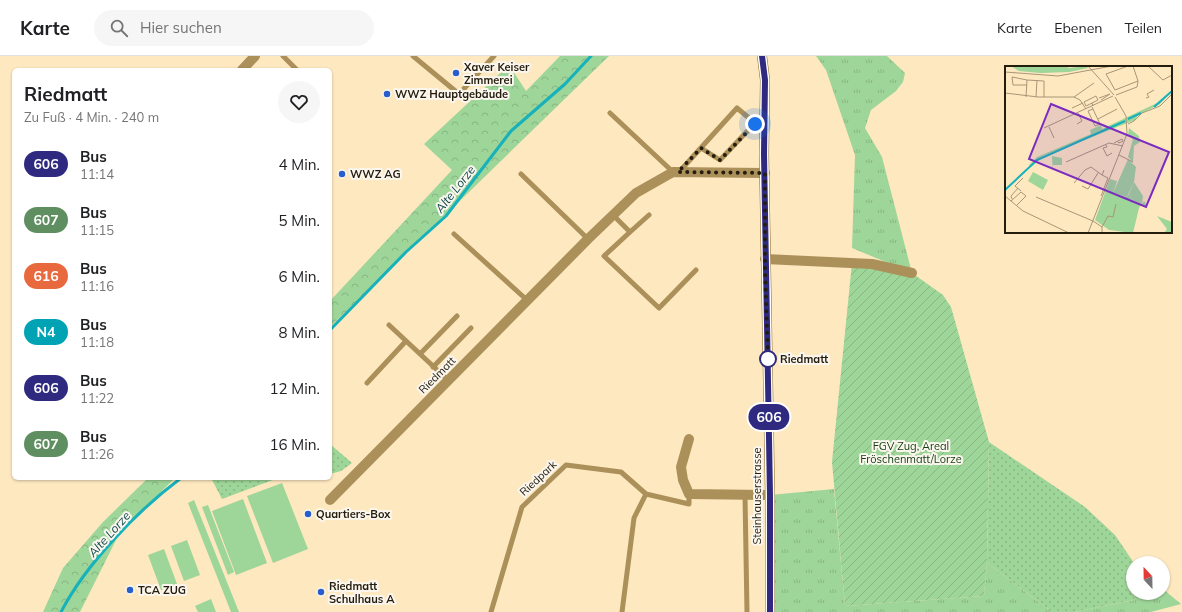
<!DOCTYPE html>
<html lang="de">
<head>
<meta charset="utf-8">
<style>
  :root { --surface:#fff; --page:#f6f6f6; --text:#202124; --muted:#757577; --line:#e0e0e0 }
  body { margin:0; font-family:Mulish,sans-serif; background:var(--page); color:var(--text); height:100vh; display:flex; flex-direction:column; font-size:15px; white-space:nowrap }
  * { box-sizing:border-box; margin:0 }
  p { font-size:13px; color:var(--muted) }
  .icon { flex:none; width:22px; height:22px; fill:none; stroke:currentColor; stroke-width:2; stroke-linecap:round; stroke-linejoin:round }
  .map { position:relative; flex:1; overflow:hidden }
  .panel { position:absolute; left:12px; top:12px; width:320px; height:412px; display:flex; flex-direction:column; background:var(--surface); border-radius:6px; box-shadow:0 1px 3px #0004 }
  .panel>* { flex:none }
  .badge { padding:0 8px; border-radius:13px; font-size:14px; line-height:26px }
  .needle { width:26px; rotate:338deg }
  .controls { position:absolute; left:1126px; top:500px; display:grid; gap:8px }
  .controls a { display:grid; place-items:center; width:44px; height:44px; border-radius:50%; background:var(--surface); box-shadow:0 1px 3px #0004; font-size:20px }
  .you { position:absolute; width:20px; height:20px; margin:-10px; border:3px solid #fff; border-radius:50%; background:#1a73e8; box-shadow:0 0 0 6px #1a73e833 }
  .map>.badge { position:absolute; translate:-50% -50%; box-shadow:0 0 0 2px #fff }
  .round { display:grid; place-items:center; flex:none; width:42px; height:42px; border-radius:21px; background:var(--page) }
  .headline { display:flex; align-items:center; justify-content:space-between; height:68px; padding:0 12px }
  h1 { font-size:19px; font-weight:700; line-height:30px }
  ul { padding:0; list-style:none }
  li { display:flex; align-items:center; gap:12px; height:56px; padding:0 12px }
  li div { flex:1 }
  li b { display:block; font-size:15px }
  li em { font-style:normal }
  li .badge { min-width:44px; font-weight:700; text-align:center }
  header { display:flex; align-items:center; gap:24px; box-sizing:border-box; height:56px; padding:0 20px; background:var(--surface); border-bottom:1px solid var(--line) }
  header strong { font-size:19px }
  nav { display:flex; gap:22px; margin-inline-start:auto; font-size:14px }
  .search { width:280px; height:36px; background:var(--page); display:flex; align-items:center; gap:10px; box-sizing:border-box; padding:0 14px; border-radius:22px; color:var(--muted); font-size:15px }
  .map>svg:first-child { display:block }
</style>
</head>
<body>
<header>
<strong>Karte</strong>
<div class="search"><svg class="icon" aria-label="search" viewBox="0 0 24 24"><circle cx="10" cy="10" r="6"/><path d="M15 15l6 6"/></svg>Hier suchen</div>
<nav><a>Karte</a><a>Ebenen</a><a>Teilen</a></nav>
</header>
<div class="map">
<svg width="1182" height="556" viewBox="0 0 1182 556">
  <defs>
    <pattern id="grass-tufts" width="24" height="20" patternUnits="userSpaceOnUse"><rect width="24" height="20" fill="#9ed598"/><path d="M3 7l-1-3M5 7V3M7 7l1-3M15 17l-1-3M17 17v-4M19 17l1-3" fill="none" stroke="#88b682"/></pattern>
    <pattern id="forest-crowns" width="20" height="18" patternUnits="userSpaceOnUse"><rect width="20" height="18" fill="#9ed598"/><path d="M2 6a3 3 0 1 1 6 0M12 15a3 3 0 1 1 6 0" fill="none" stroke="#88b682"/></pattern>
    <pattern id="park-dots" width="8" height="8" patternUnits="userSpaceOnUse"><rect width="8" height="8" fill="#9ed598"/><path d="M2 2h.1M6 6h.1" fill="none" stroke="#88b682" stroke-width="1.8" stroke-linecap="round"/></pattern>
    <pattern id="garden-furrows" width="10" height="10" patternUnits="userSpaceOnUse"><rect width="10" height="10" fill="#9ed598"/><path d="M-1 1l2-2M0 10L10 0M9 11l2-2" fill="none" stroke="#88b682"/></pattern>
  </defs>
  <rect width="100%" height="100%" fill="#fee8c0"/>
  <!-- grass -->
  <path fill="url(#grass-tufts)" d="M816,0H887L905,17L903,26L896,35L871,54L865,72L882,101L912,217L852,192L855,99L826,14Z
    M834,433L845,550L984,540L987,507L1052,556H770V439Z
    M1163,533L1181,548L1151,556H1074L1134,544L1135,537H1163Z"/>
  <!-- forest -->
  <path fill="url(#forest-crowns)" d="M560,0H609L330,271V245L452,114L424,88L509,9L526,35Z
    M148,422H175L120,476L80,556H43L63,512L103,466Z"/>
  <!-- park -->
  <path fill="url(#park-dots)" d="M989,386L1085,451L1115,479L1134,507H1133V537H1135L1134,544L1074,556H1052L987,507Z
    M330,388L352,407L341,415L330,418Z
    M211,422H278L222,443Z"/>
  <!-- garden -->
  <path fill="url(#garden-furrows)" d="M852,207L912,217L943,239L951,251L989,386L987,507L984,540L845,550L832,406Z"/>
  <!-- pitch -->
  <path fill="#9ed598" d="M282,427L308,493L273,507L247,440Z
    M243,443L267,507L236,519L212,455Z
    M194,444L239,556H231L188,447Z
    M208,449L234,516L228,519L202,451Z
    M187,484L200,519L184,525L171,490Z
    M164,493L177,528L161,534L148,499Z
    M211,543L216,556H198L195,550Z"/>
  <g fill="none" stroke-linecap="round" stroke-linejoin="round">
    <!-- stream -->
    <path stroke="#16b1bb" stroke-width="3" d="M330,274L406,196L446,160L511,75L565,28L591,0
      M61,556C86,508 137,455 181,422"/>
    <!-- lane -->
    <path stroke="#ac905a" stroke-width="5" d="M283,0L297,14
      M413,0L459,38L494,0
      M610,57L673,116
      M679,116L737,52L755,67L720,104L701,92
      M521,118L588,183
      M613,159L630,176L604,200L659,252L696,214
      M630,176L649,159
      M454,178L528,245
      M389,269L449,325
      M420,298L457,260
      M433,311L471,272
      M367,327L406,285
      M745,439L747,556
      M491,556L522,451L566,409L621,416L646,438L689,448V438
      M622,556L634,462L646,438"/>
    <!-- street -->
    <path stroke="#ac905a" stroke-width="10" d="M242,14L255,0
      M765,203L872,208L912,217
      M689,383L681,411L683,424L689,438L770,439
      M330,444L588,183L636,137L673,116L765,117"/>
    <!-- secondary -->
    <path stroke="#86651e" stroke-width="10" d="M762,0L765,24L764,98L770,439V556"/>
  </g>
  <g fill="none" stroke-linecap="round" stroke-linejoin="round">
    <defs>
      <path id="line" d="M762,0L765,24L764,98L770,439V556"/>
    </defs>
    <!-- line casing -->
    <use href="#line" stroke="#fff" stroke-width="9"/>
    <!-- line -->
    <use href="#line" stroke="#2f2a7f" stroke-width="6"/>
    <!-- walk -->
    <path stroke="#241c0d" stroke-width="4" stroke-dasharray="0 7.2" d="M755,68L720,104L701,92L678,116L765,117V214L768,303"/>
  </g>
  <!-- markers -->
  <g fill="#275ecb" stroke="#fbf7ef" stroke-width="1.5">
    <circle cx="456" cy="17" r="4"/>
    <circle cx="387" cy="38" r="4"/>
    <circle cx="342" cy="118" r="4"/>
    <circle cx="308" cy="458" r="4"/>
    <circle cx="130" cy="534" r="4"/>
    <circle cx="321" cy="536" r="4"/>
  </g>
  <circle fill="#fff" stroke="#2f2a7f" stroke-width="2" cx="768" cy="303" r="8"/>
  <g text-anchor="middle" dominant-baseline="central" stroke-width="4" stroke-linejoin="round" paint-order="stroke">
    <!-- poi labels -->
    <g font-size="11" font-weight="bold" fill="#241c0d" stroke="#fbf7ef" text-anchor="start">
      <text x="464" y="11">Xaver Keiser<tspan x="464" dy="13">Zimmerei</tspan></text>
      <text x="395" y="38">WWZ Hauptgebäude</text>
      <text x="350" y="118">WWZ AG</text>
      <text x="316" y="458">Quartiers-Box</text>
      <text x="329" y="530">Riedmatt<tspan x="329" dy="13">Schulhaus A</tspan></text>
      <text x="138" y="534">TCA ZUG</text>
    </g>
    <!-- stop labels -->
    <g font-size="11" font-weight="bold" fill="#241c0d" stroke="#fbf7ef" text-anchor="start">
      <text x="780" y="303">Riedmatt</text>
    </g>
    <!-- street labels -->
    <g font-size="11" fill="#241c0d" stroke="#fbf7ef">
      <text transform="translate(437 319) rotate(-45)">Riedmatt</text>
      <text transform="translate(538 422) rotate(-43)">Riedpark</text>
      <text transform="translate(757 440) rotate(-90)">Steinhauserstrasse</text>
    </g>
    <!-- park labels -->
    <g font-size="11" fill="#0f3a0c" stroke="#fbf7ef">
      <text x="911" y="390">FGV Zug, Areal<tspan x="911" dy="13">Fröschenmatt/Lorze</tspan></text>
    </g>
    <!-- water labels -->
    <g font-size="12" font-style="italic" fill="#0c484d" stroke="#fbf7ef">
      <text transform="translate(455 133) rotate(-52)">Alte Lorze</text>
      <text transform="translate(109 478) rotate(-48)">Alte Lorze</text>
    </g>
  </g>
  <!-- overview -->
  <g transform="translate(1005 10)">
    <rect width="167" height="167" fill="#fee8c0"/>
    <path d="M6,0H61L64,2L81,0L83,2L64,6L35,7L14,5ZM124,62L134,70L135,76L129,80L128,96L123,91L128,73L123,69ZM105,113L112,115L108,127L122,131L124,128L129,136L137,138L139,135L142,140L136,139L134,142L128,167L104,164L90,154ZM152,150L167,156V167H159L162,163Z" fill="#9ed598"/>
    <path d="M167,24L155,38L133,49L130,54L39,90L26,101L24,99L32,91L86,68L85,64L96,59L97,63L152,37Z" fill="#9ed598"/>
    <path d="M129,116L138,130L137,138L129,136L124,128Z" fill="#9ed598"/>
    <path d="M123,93L131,101L129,116L122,131L108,127Z" fill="#9ed598"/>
    <path d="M47,90L57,92V99H48V107ZM28,106L43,114L38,124L23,115Z" fill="#9ed598"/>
    <path fill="none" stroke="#16b1bb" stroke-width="2" d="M149,41L167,25M123,53L136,47M0,124L32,94L120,55"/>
    <path fill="none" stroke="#a79678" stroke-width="1" d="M83,0L109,29M123,0L101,8L110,24L133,15L128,0M143,0L158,14L167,9M0,6L53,10L107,0M22,19H8L7,11L22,14M0,27L33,31H69L75,34L81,43M111,29L132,21L133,15M21,31L22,14L39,15V31M31,31L32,14M69,31L89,17M94,32L105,28L96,34M141,32L144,31L142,28L149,24M87,37L93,34L91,30L79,36L81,40L87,37L88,40M87,41L95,58L90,60L83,45L88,43M67,42L78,37M93,53L112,43M72,58L77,55L73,47M123,58L129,55L137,47L155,40L167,28M44,61L49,72M39,62L108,30M109,77L117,73L118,75L114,77L112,75M101,79L102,81L98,82L102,90L107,87M114,89L128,96M61,96L104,77L118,80M99,104L97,109L103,112M69,117L80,104L86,101L97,109M77,120L83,123L93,107M16,125L10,120L18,112M0,130L18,145L64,167M96,130L103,112M31,131L88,155L97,161V167M7,133L6,130L13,122M6,135L16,126L21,130L11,140M97,161L103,150L108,151L111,138M83,167L122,68L121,50L110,31"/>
    <path fill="#7b2cbf" fill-opacity="0.15" stroke="#7b2cbf" stroke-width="2" d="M46,38L164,86L141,141L24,93Z"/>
    <rect width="167" height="167" fill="none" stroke="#241c0d" stroke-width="2"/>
  </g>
</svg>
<div class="controls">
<a><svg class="needle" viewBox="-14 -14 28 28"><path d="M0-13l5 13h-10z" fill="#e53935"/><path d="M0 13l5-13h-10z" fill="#757577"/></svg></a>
</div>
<div class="you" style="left:755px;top:68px"></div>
<b class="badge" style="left:769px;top:361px;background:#2f2a7f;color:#fff">606</b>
<section class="panel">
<div class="headline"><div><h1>Riedmatt</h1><p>Zu Fuß · 4 Min. · 240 m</p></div><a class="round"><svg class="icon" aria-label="heart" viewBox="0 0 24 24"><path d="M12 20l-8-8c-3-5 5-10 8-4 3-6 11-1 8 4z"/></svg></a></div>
<ul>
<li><span class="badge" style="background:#2f2a7f;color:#fff">606</span><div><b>Bus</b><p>11:14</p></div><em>4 Min.</em></li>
<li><span class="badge" style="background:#5f8f60;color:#fff">607</span><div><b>Bus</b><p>11:15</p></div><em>5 Min.</em></li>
<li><span class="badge" style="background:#e9693f;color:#fff">616</span><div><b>Bus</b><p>11:16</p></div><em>6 Min.</em></li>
<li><span class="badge" style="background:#00a3b4;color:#fff">N4</span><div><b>Bus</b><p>11:18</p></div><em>8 Min.</em></li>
<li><span class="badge" style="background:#2f2a7f;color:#fff">606</span><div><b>Bus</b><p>11:22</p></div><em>12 Min.</em></li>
<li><span class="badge" style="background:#5f8f60;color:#fff">607</span><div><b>Bus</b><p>11:26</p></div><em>16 Min.</em></li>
</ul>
</section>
</div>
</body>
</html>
